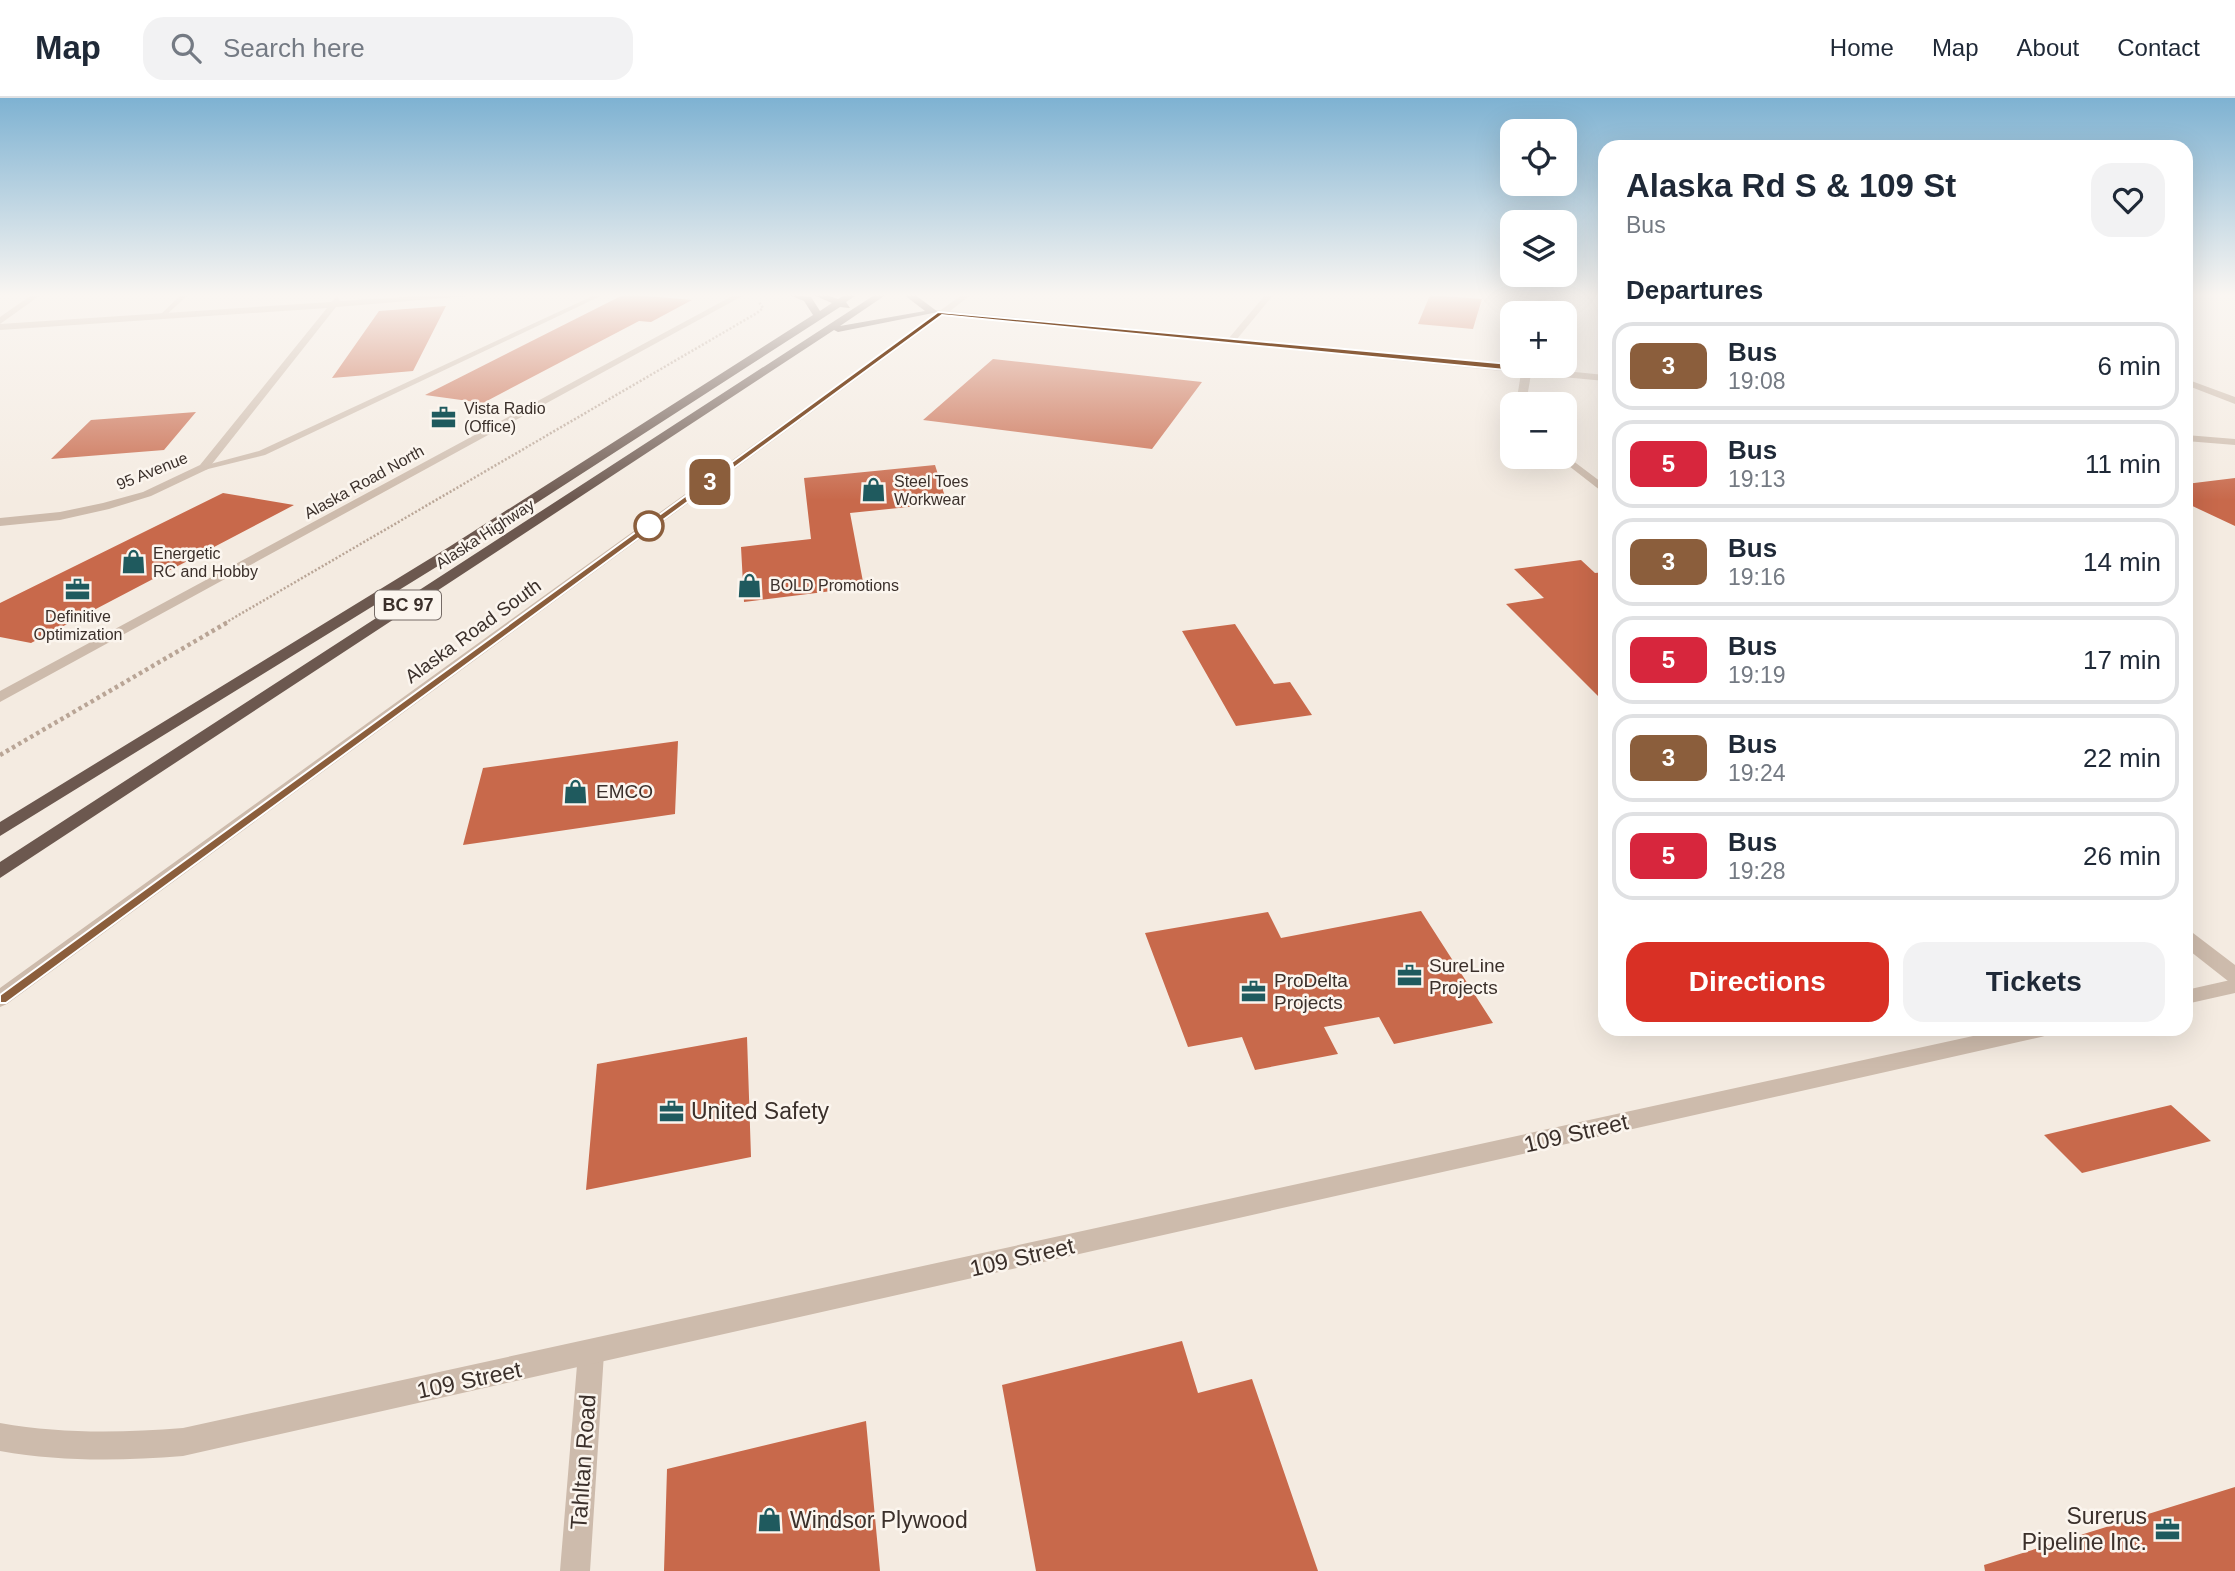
<!DOCTYPE html>
<html lang="en">
<head>
<meta charset="utf-8">
<style>
  :root { --surface:#fff; --page:#f2f2f3; --text:#1f2937; --muted:#747a83; --line:#e0e1e3; --accent:#d93025 }
  body { margin:0; font-family:Helvetica,sans-serif; background:var(--page); color:var(--text); height:100vh; display:flex; flex-direction:column; font-size:26px; white-space:nowrap }
  * { box-sizing:border-box; margin:0 }
  p { font-size:23px; color:var(--muted) }
  .icon { flex:none; width:38px; height:38px; fill:none; stroke:currentColor; stroke-width:2; stroke-linecap:round; stroke-linejoin:round }
  .map { position:relative; flex:1; overflow:hidden }
  .panel { position:absolute; left:1598px; top:42px; width:595px; height:896px; display:flex; flex-direction:column; background:var(--surface); border-radius:21px; box-shadow:0 7px 28px #0002 }
  .panel>* { flex:none }
  .badge { padding:0 14px; border-radius:10px; font-size:24px; line-height:46px }
  .buttons { position:absolute; left:1500px; top:21px; display:grid; gap:14px }
  .buttons a { display:grid; place-items:center; width:77px; height:77px; border-radius:14px; background:var(--surface); box-shadow:0 7px 28px #0002; font-size:35px }
  .map>.badge { position:absolute; translate:-50% -50%; box-shadow:0 0 0 4px #fff }
  h2 { padding:0 28px; font-size:26px; line-height:63px }
  .round { display:grid; place-items:center; flex:none; width:74px; height:74px; border-radius:21px; background:var(--page) }
  .headline { display:flex; align-items:center; justify-content:space-between; height:119px; padding:0 28px }
  h1 { font-size:33px; font-weight:800; line-height:52px }
  .primary-button { display:flex; gap:14px; margin-top:auto; padding:14px 28px }
  .primary-button a { flex:1; height:80px; border-radius:21px; background:var(--accent); color:#fff; font-size:28px; font-weight:800; line-height:80px; text-align:center }
  .primary-button a+a { background:var(--page); color:var(--text) }
  ul { padding:0; list-style:none }
  li { display:flex; align-items:center; gap:21px; height:88px; margin:0 14px 10px; padding:0 14px; border:4px solid var(--line); border-radius:21px }
  li div { flex:1 }
  li b { display:block; font-size:26px }
  li em { font-style:normal }
  li .badge { min-width:77px; font-weight:700; text-align:center }
  header { display:flex; align-items:center; gap:42px; box-sizing:border-box; height:98px; padding:0 35px; background:var(--surface); border-bottom:2px solid var(--line) }
  header strong { font-size:33px }
  nav { display:flex; gap:38px; margin-inline-start:auto; font-size:24px }
  .search { width:490px; height:63px; background:var(--page); display:flex; align-items:center; gap:18px; box-sizing:border-box; padding:0 24px; border-radius:21px; color:var(--muted); font-size:26px }
  .map>svg:first-child { display:block }
</style>
</head>
<body>
<header>
<strong>Map</strong>
<div class="search"><svg class="icon" aria-label="search" viewBox="0 0 24 24"><circle cx="10" cy="10" r="6"/><path d="M15 15l6 6"/></svg>Search here</div>
<nav><a>Home</a><a>Map</a><a>About</a><a>Contact</a></nav>
</header>
<div class="map">
<svg width="2235" height="1473" viewBox="0 0 2235 1473">
  <rect width="100%" height="100%" fill="#f4ebe1"/>
  <!-- building -->
  <path fill="#c8694b" d="M625,196L692,202L651,224L639,223L483,305L425,297Z
    M1430,197L1482,201L1473,231L1418,226Z
    M446,208L413,273L332,280L379,213Z
    M993,261L1202,284L1152,351L923,322Z
    M196,314L164,352L51,361L91,322Z
    M935,367L947,405L850,415L864,489L744,504L741,449L811,441L804,380Z
    M2235,380V428L2186,405V386Z
    M223,395L294,407L31,545L0,539V505Z
    M1581,462L1595,475L1605,474V605L1506,506L1544,500L1514,471Z
    M1235,526L1274,586L1290,584L1312,617L1236,628L1182,533Z
    M678,643L675,716L463,747L483,670Z
    M1421,813L1493,925L1394,946L1379,919L1324,929L1338,956L1255,972L1242,939L1188,949L1145,835L1268,814L1281,840Z
    M747,939L751,1059L586,1092L597,966Z
    M2171,1007L2211,1043L2082,1075L2044,1037Z
    M1182,1243L1198,1295L1252,1281L1318,1473H1036L1002,1287Z
    M866,1323L880,1473H664L667,1371Z
    M2235,1389V1473H1985L1984,1467Z"/>
  <g fill="none" stroke-linecap="round" stroke-linejoin="round">
    <!-- path-far1 -->
    <path stroke="#b9a596" stroke-width="2.5" stroke-dasharray="2 2" stroke-linecap="butt" d="M225,525L757,215L763,210L759,204"/>
    <!-- path -->
    <path stroke="#b9a596" stroke-width="4.5" stroke-dasharray="3.5 3.5" stroke-linecap="butt" d="M0,657L228,524"/>
    <!-- service -->
    <path fill="#cdbbac" fill-rule="evenodd" d="M182,196H189L164,219H160V217Z
      M597,196H605L265,357L204,372L199,369L259,353Z"/>
    <!-- minor -->
    <path fill="#cdbbac" fill-rule="evenodd" d="M33,196H42L0,226V219Z
      M453,196H493L336,209L208,371L151,398L109,411L60,422L0,428V420L60,414L103,405L143,394L200,367L327,210L0,232V226L331,204L337,199L340,203Z
      M963,196H972L950,213L1229,240L1266,196H1274L1237,241L1605,277V283L1531,276L1527,300L1530,306H1520L1517,300L1521,275L944,217L7,906L0,909V890L935,216L933,212H941Z
      M1539,196H1547L1543,215H1535Z
      M2186,281L2235,299V306L2186,287Z
      M2186,337L2235,341V347L2186,343Z
      M1564,356L1605,387V396L1560,361L1559,359H1564Z
      M2186,833L2193,835L2235,867V885L2228,883L2186,850Z
      M591,1242L600,1246L604,1255L590,1473H560L578,1255L582,1246Z"/>
    <!-- tertiary -->
    <path fill="#cdbbac" fill-rule="evenodd" d="M736,196H746L0,604V593Z
      M2235,881V895L2186,906V892Z
      M2005,931H2051L2048,937L2041,939L183,1358C121,1363 62,1364 0,1353V1325C62,1336 121,1335 183,1330Z"/>
    <!-- trunk -->
    <path fill="#6c584f" fill-rule="evenodd" d="M787,196L811,199L820,213L832,205L811,196H824L838,201L847,196H858L846,204L850,210L840,209L459,455L0,738V724L449,449L813,217L804,203Z
      M876,196H887L840,228L925,213L903,196H914L938,214L838,234L834,232L0,780V764Z"/>
  </g>
  <!-- sky -->
  <linearGradient id="sky" x2="0" y2="1"><stop stop-color="#7eb2d2"/><stop offset="0.49" stop-color="#faf6f2"/><stop offset="1" stop-color="#faf6f2" stop-opacity="0"/></linearGradient>
  <rect width="2235" height="402" fill="url(#sky)"/>
  <!-- line -->
  <path fill="#8b5e3c" stroke="#fff" stroke-width="2" d="M938,214L1531,268L1526,274L942,217L6,905H0V897Z"/>
  <!-- icons -->
  <defs>
    <symbol id="office-bare" viewBox="-9 -9 18 18"><path d="M-6-3h4V-5.5h4V-3h4V5H-6ZM-1-4.5V-3h2v-1.5ZM-6 0V1H6V0Z" fill="#1f5a5e" stroke="#fbf5ee" stroke-width="2.5" paint-order="stroke"/></symbol>
    <symbol id="shop-bare" viewBox="-9 -9 18 18"><path d="M-5-2.5h2.3a2.7 3.5 0 0 1 5.4 0H5L5.5 6h-11ZM-1.5-2.5h3a1.5 2.3 0 0 0-3 0Z" fill="#1f5a5e" stroke="#fbf5ee" stroke-width="2.5" paint-order="stroke"/></symbol>
  </defs>
  <g fill-rule="evenodd">
    <use href="#office-bare" x="426" y="302" width="35" height="35"/>
    <use href="#shop-bare" x="856" y="374" width="35" height="35"/>
    <use href="#shop-bare" x="116" y="446" width="35" height="35"/>
    <use href="#shop-bare" x="732" y="470" width="35" height="35"/>
    <use href="#office-bare" x="60" y="474" width="35" height="35"/>
    <use href="#shop-bare" x="558" y="676" width="35" height="35"/>
    <use href="#office-bare" x="1392" y="860" width="35" height="35"/>
    <use href="#office-bare" x="1236" y="876" width="35" height="35"/>
    <use href="#office-bare" x="654" y="996" width="35" height="35"/>
    <use href="#shop-bare" x="752" y="1404" width="35" height="35"/>
    <use href="#office-bare" x="2150" y="1414" width="35" height="35"/>
  </g>
  <!-- markers -->
  <circle fill="#fff" stroke="#8b5e3c" stroke-width="3.5" cx="649" cy="428" r="14"/>
  <g text-anchor="middle" dominant-baseline="central" stroke-width="5" stroke-linejoin="round" paint-order="stroke">
    <!-- far-poi labels -->
    <g font-size="16" fill="#3b302b" stroke="#fbf5ee" text-anchor="start">
      <text x="464" y="310">Vista Radio<tspan x="464" dy="18">(Office)</tspan></text>
      <text x="894" y="383">Steel Toes<tspan x="894" dy="18">Workwear</tspan></text>
      <text x="153" y="455">Energetic<tspan x="153" dy="18">RC and Hobby</tspan></text>
      <text x="770" y="487">BOLD Promotions</text>
      <text x="78" y="518" text-anchor="middle">Definitive<tspan x="78" dy="18">Optimization</tspan></text>
    </g>
    <!-- far-street labels -->
    <g font-size="16" fill="#3b302b" stroke="#fbf5ee">
      <text transform="translate(152 373) rotate(-22)">95 Avenue</text>
      <text transform="translate(364 384) rotate(-29)">Alaska Road North</text>
      <text transform="translate(485 436) rotate(-33)">Alaska Highway</text>
    </g>
    <!-- shield labels -->
    <rect fill="#fbf5ee" stroke="#756b66" stroke-width="2" x="375" y="492.5" width="66" height="29" rx="5"/>
    <g font-size="18" font-weight="bold" fill="#3b302b">
      <text x="408" y="507">BC 97</text>
    </g>
    <!-- street labels -->
    <g font-size="19" fill="#3b302b" stroke="#fbf5ee">
      <text transform="translate(473 533) rotate(-36)">Alaska Road South</text>
    </g>
    <!-- poi labels -->
    <g font-size="19" fill="#3b302b" stroke="#fbf5ee" text-anchor="start">
      <text x="596" y="693">EMCO</text>
      <text x="1429" y="867">SureLine<tspan x="1429" dy="22">Projects</tspan></text>
      <text x="1274" y="882">ProDelta<tspan x="1274" dy="22">Projects</tspan></text>
    </g>
    <!-- near-poi labels -->
    <g font-size="23" fill="#3b302b" stroke="#fbf5ee" text-anchor="start">
      <text x="691" y="1013">United Safety</text>
      <text x="2147" y="1418" text-anchor="end">Surerus<tspan x="2147" dy="26">Pipeline Inc.</tspan></text>
      <text x="790" y="1422">Windsor Plywood</text>
    </g>
    <!-- near-street labels -->
    <g font-size="23" fill="#3b302b" stroke="#fbf5ee">
      <text transform="translate(1576 1035) rotate(-13)">109 Street</text>
      <text transform="translate(1022 1159) rotate(-13)">109 Street</text>
      <text transform="translate(469 1282) rotate(-12)">109 Street</text>
      <text transform="translate(583 1364) rotate(-86)">Tahltan Road</text>
    </g>
  </g>
</svg>
<div class="buttons">
<a><svg class="icon" aria-label="locate" viewBox="0 0 24 24"><circle cx="12" cy="12" r="6"/><path d="M12 2v4M12 18v4M2 12h4M18 12h4"/></svg></a>
<a><svg class="icon" aria-label="layers" viewBox="0 0 24 24"><path d="M12 4l9 5-9 5-9-5zM3 14l9 5 9-5"/></svg></a>
<a>+</a>
<a>−</a>
</div>
<b class="badge" style="left:710px;top:384px;background:#8b5e3c;color:#fff">3</b>
<section class="panel">
<div class="headline"><div><h1>Alaska Rd S &amp; 109 St</h1><p>Bus</p></div><a class="round"><svg class="icon" aria-label="heart" viewBox="0 0 24 24"><path d="M12 20l-8-8c-3-5 5-10 8-4 3-6 11-1 8 4z"/></svg></a></div>
<h2>Departures</h2>
<ul>
<li><span class="badge" style="background:#8b5e3c;color:#fff">3</span><div><b>Bus</b><p>19:08</p></div><em>6 min</em></li>
<li><span class="badge" style="background:#d7263d;color:#fff">5</span><div><b>Bus</b><p>19:13</p></div><em>11 min</em></li>
<li><span class="badge" style="background:#8b5e3c;color:#fff">3</span><div><b>Bus</b><p>19:16</p></div><em>14 min</em></li>
<li><span class="badge" style="background:#d7263d;color:#fff">5</span><div><b>Bus</b><p>19:19</p></div><em>17 min</em></li>
<li><span class="badge" style="background:#8b5e3c;color:#fff">3</span><div><b>Bus</b><p>19:24</p></div><em>22 min</em></li>
<li><span class="badge" style="background:#d7263d;color:#fff">5</span><div><b>Bus</b><p>19:28</p></div><em>26 min</em></li>
</ul>
<div class="primary-button"><a>Directions</a><a>Tickets</a></div>
</section>
</div>
</body>
</html>
